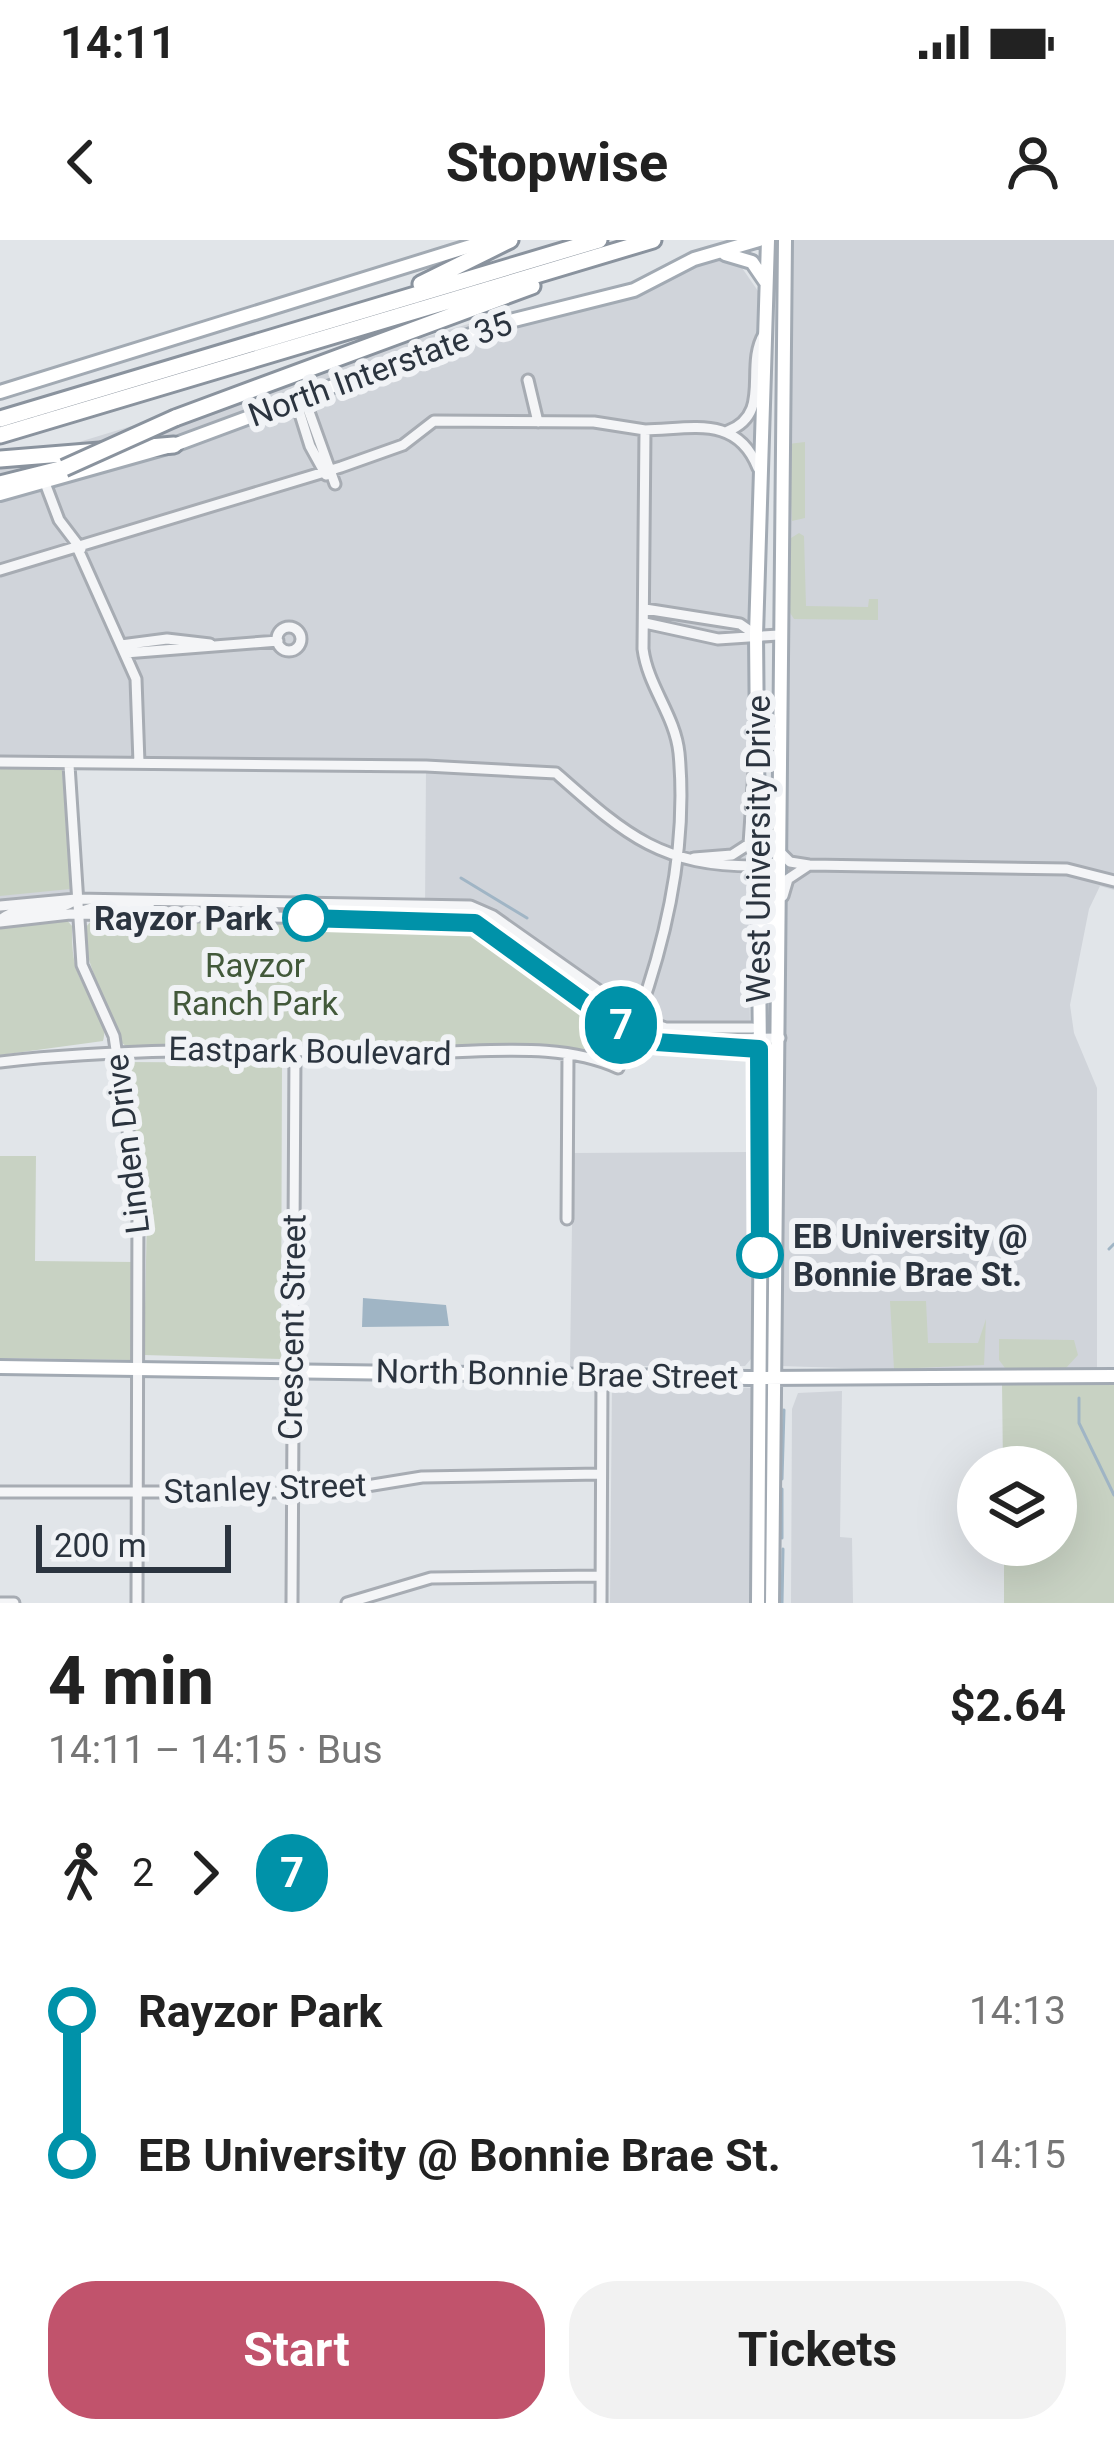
<!DOCTYPE html>
<html lang="en">
<head>
<meta charset="utf-8">
<style>
  :root { --surface:#fff; --page:#f2f2f2; --text:#222; --muted:#767676; --accent:#c1536c }
  body { margin:0; font-family:Roboto,sans-serif; background:var(--page); color:var(--text); height:100vh; display:flex; flex-direction:column; font-size:45px; white-space:nowrap }
  * { box-sizing:border-box; margin:0 }
  p { font-size:39px; color:var(--muted) }
  .icon { flex:none; width:66px; height:66px; fill:none; stroke:currentColor; stroke-width:2; stroke-linecap:round; stroke-linejoin:round }
  .map { position:relative; height:1363px; overflow:hidden }
  .sheet { display:flex; flex-direction:column; background:var(--surface); flex:1 }
  .sheet>* { flex:none }
  .badge { padding:0 24px; border-radius:39px; font-size:42px; line-height:78px }
  .buttons { position:absolute; left:957px; top:1206px; display:grid; gap:24px }
  .buttons a { display:grid; place-items:center; width:120px; height:120px; border-radius:50%; background:var(--surface); box-shadow:0 12px 48px #0002; font-size:60px }
  .scale { position:absolute; left:36px; bottom:30px; width:195px; box-sizing:border-box; padding-left:12px; border:6px solid #2b343f; border-top:0; font-size:33px; line-height:42px; white-space:nowrap; color:#2b343f; -webkit-text-stroke:9px #f1f3f6; paint-order:stroke }
  .map>.badge { position:absolute; translate:-50% -50%; box-shadow:0 0 0 6px #fff }
  .legs { display:flex; align-items:center; gap:18px; height:132px; padding:0 48px; font-size:39px }
  .legs p { margin-inline-start:auto }
  .headline { display:flex; align-items:center; justify-content:space-between; height:204px; padding:0 48px }
  h1 { font-size:66px; font-weight:700; line-height:90px }
  .primary-button { display:flex; gap:24px; margin-top:auto; padding:24px 48px }
  .primary-button a { flex:1; height:138px; border-radius:48px; background:var(--accent); color:#fff; font-size:48px; font-weight:700; line-height:138px; text-align:center }
  .primary-button a+a { background:var(--page); color:var(--text) }
  ul { padding:0 48px; list-style:none }
  li { display:flex; align-items:center; gap:42px; height:144px; font-size:45px }
  li i { display:grid; place-items:center; width:18px; height:100%; margin:0 15px; background:currentColor }
  li i::after { content:''; width:30px; height:30px; margin:-15px; border:9px solid; border-radius:50%; background:var(--surface) }
  li p { margin-inline-start:auto }
  li:first-child i { background:linear-gradient(#0000 50%,currentColor 0) }
  li:last-child i { background:linear-gradient(currentColor 50%,#0000 0) }
  .status { display:flex; justify-content:space-between; align-items:center; height:84px; padding:0 60px; background:var(--surface); direction:ltr }
  .status svg { height:33px; fill:currentColor }
  header { display:flex; justify-content:space-between; align-items:center; height:156px; padding:0 48px; background:var(--surface); font-size:54px; font-weight:700 }
  .map>svg:first-child { display:block }
</style>
</head>
<body>
<div class="status"><b>14:11</b><svg viewBox="0 0 49 12"><path d="M0 12V9h3v3zM5 12V6h3v6zM10 12V3h3v9zM15 12V0h3v12zM26 1h20v11H26zM47 4h2v5h-2z"/></svg></div>
<header><svg class="icon" aria-label="back" viewBox="0 0 24 24"><path d="M15 5l-7 7 7 7"/></svg>Stopwise<svg class="icon" aria-label="person" viewBox="0 0 24 24"><circle cx="12" cy="8" r="4"/><path d="M4 21q1-7 8-7t8 7"/></svg></header>
<div class="map">
<svg width="1114" height="1363" viewBox="0 0 1114 1363">
  <rect width="100%" height="100%" fill="#e1e5e9"/>
  <!-- built -->
  <path fill="#d0d4da" d="M785,0H1114V650L1100,646L1089,669L1070,765L1074,793L1097,848V1136L780,1126Z
    M719,20L740,25L758,51L748,599L750,795L651,792L489,681L425,670L426,527L69,524L74,666L0,675V226L488,78Z
    M752,912L751,1119L745,1126H570L573,913Z
    M612,1144L753,1148L750,1363H610Z
    M842,1151L840,1297L852,1298L853,1363H791L792,1169L798,1153Z"/>
  <!-- green -->
  <path fill="#c8d2c3" d="M805,202V278L792,281L788,204Z
    M799,293L804,296L806,366L868,367L869,359H878V380L794,379L787,368L791,298Z
    M0,527L62,530L70,649L0,656Z
    M65,678L72,686C72,704 72,719 79,736C89,758 110,775 103,801L0,815V689Z
    M92,680L470,687L622,796L614,820L595,810L126,806L119,801C111,759 84,732 85,688Z
    M123,822L282,823L281,1119L144,1115L147,975Z
    M0,916H36L35,1021L134,1022L133,1120L0,1118Z
    M890,1061H926L928,1103H978L986,1079L984,1125L894,1129Z
    M999,1099L1074,1100L1078,1115L1066,1128H1005L999,1120Z
    M1002,1143L1114,1144V1363H1004V1305H1056V1227H1003Z"/>
  <!-- water -->
  <path fill="#a0b5c5" d="M363,1058L446,1065L449,1086L362,1087Z"/>
  <g fill="none" stroke-linecap="round" stroke-linejoin="round">
    <!-- stream -->
    <path stroke="#a0b5c5" stroke-width="3" d="M461,638L527,678
      M1109,1009L1114,1004
      M1079,1158V1183L1114,1255
      M782,1239L784,1170
      M782,1249V1298
      M782,1363L783,1309"/>
    <defs>
      <path id="minor" d="M528,140L538,182
        M303,155L335,244
        M295,158L310,206L326,235
        M728,191C773,173 744,127 764,94
        M45,243L59,280L81,309
        M77,307L136,439L139,523
        M0,330L341,227L403,205L434,181L594,182L645,190
        M645,369L740,384L756,395
        M645,383L718,399L779,395
        M277 399a12 12 0 1 1 24 0a12 12 0 1 1-24 0Z
        M121,405L167,399L210,404
        M125,413L278,401
        M0,522L426,526L556,533C625,594 660,627 758,626
        M69,525L82,725L114,796L138,958L137,1363
        M780,612L790,622L809,625L1067,629L1114,641
        M694,618L732,615L749,604L754,531
        M783,656L788,639L809,625
        M0,666L76,659L470,666L493,676L639,779L666,788H752
        M77,675C97,658 128,675 151,662
        M347,678L358,670H425
        M0,680C22,662 55,677 76,659
        M0,682L70,674L462,680C531,695 585,780 657,803C689,813 727,809 759,809
        M671,800L780,798
        M0,822C140,806 279,811 420,812C483,813 560,801 618,828C659,731 689,620 679,513C675,475 648,447 643,409L645,190C693,189 737,175 758,228
        M567,979L568,814
        M0,1252H330L422,1237L601,1234
        M0,1363H14
        M292,1363L295,811
        M347,1363L431,1338L601,1336
        M601,1363L602,1135"/>
      <path id="major" d="M725,14L752,22L765,41
        M0,152L490,0
        M0,254L174,205L506,82L634,50L694,19L759,0
        M763,635L772,692
        M760,800L768,814L770,897
        M0,1127L749,1138L1114,1136
        M758,1363L761,924L756,395L768,0
        M772,1363L785,0"/>
      <path id="highway" d="M421,44L510,0
        M175,178L532,46
        M0,179L599,0
        M0,195L653,0
        M0,219L174,205
        M0,244L64,228"/>
    </defs>
    <!-- minor casing -->
    <use href="#minor" stroke="#a7acb3" stroke-width="15"/>
    <!-- major casing -->
    <use href="#major" stroke="#a2aab3" stroke-width="18"/>
    <!-- highway casing -->
    <use href="#highway" stroke="#8a939e" stroke-width="21"/>
    <!-- minor -->
    <use href="#minor" stroke="#f4f5f7" stroke-width="9"/>
    <!-- major -->
    <use href="#major" stroke="#fff" stroke-width="12"/>
    <!-- highway -->
    <use href="#highway" stroke="#fff" stroke-width="15"/>
    <defs>
      <path id="highway-bridge" d="M64,228L175,178"/>
    </defs>
    <!-- highway-bridge casing -->
    <use href="#highway-bridge" stroke="#8a939e" stroke-width="21" stroke-linecap="butt"/>
    <!-- highway-bridge -->
    <use href="#highway-bridge" stroke="#fff" stroke-width="15"/>
  </g>
  <g fill="none" stroke-linecap="round" stroke-linejoin="round">
    <defs>
      <path id="line-1" d="M306,678L475,683L595,770L656,802L759,809L760,1015"/>
    </defs>
    <!-- line-1 casing -->
    <use href="#line-1" stroke="#fff" stroke-width="27"/>
    <!-- line-1 -->
    <use href="#line-1" stroke="#0092a9" stroke-width="18"/>
  </g>
  <!-- markers -->
  <g fill="#fff" stroke="#0092a9" stroke-width="6">
    <circle cx="306" cy="678" r="21"/>
    <circle cx="760" cy="1015" r="21"/>
  </g>
  <g text-anchor="middle" dominant-baseline="central" stroke-width="12" stroke-linejoin="round" paint-order="stroke">
    <!-- street labels -->
    <g font-size="33" fill="#2b343f" stroke="#f1f3f6">
      <text transform="translate(380 129) rotate(-20)">North Interstate 35</text>
      <text transform="translate(758 609) rotate(-90)">West University Drive</text>
      <text transform="translate(310 811) rotate(1)">Eastpark Boulevard</text>
      <text transform="translate(127 904) rotate(-97)">Linden Drive</text>
      <text transform="translate(292 1087) rotate(-89)">Crescent Street</text>
      <text transform="translate(557 1134) rotate(1)">North Bonnie Brae Street</text>
      <text transform="translate(265 1248) rotate(-2)">Stanley Street</text>
    </g>
    <!-- stop labels -->
    <g font-size="33" font-weight="bold" fill="#2b343f" stroke="#f1f3f6" text-anchor="end">
      <text x="273" y="678">Rayzor Park</text>
      <text x="793" y="996" text-anchor="start">EB University @<tspan x="793" dy="38">Bonnie Brae St.</tspan></text>
    </g>
    <!-- park labels -->
    <g font-size="33" fill="#42593a" stroke="#f1f3f6">
      <text x="255" y="725">Rayzor<tspan x="255" dy="38">Ranch Park</tspan></text>
    </g>
  </g>
</svg>
<div class="buttons">
<a><svg class="icon" aria-label="layers" viewBox="0 0 24 24"><path d="M12 4l9 5-9 5-9-5zM3 14l9 5 9-5"/></svg></a>
</div>
<div class="scale">200 m</div>
<b class="badge" style="left:621px;top:785px;background:#0092a9;color:#fff">7</b>
</div>
<section class="sheet">
<div class="headline"><div><h1>4 min</h1><p>14:11 – 14:15 · Bus</p></div><b>$2.64</b></div>
<div class="legs"><svg class="icon" aria-label="walk" viewBox="0 0 24 24"><circle cx="13" cy="4" r="2"/><path d="M13 8l-2 6 4 7M11 14l-3 7M7 12l3-4h3l4 4"/></svg>2<svg class="icon" aria-label="forward" viewBox="0 0 24 24"><path d="M9 5l7 7-7 7"/></svg><b class="badge" style="background:#0092a9;color:#fff">7</b></div>
<ul>
<li><i style="color:#0092a9"></i><b>Rayzor Park</b><p>14:13</p></li>
<li><i style="color:#0092a9"></i><b>EB University @ Bonnie Brae St.</b><p>14:15</p></li>
</ul>
<div class="primary-button"><a>Start</a><a>Tickets</a></div>
</section>
</body>
</html>
